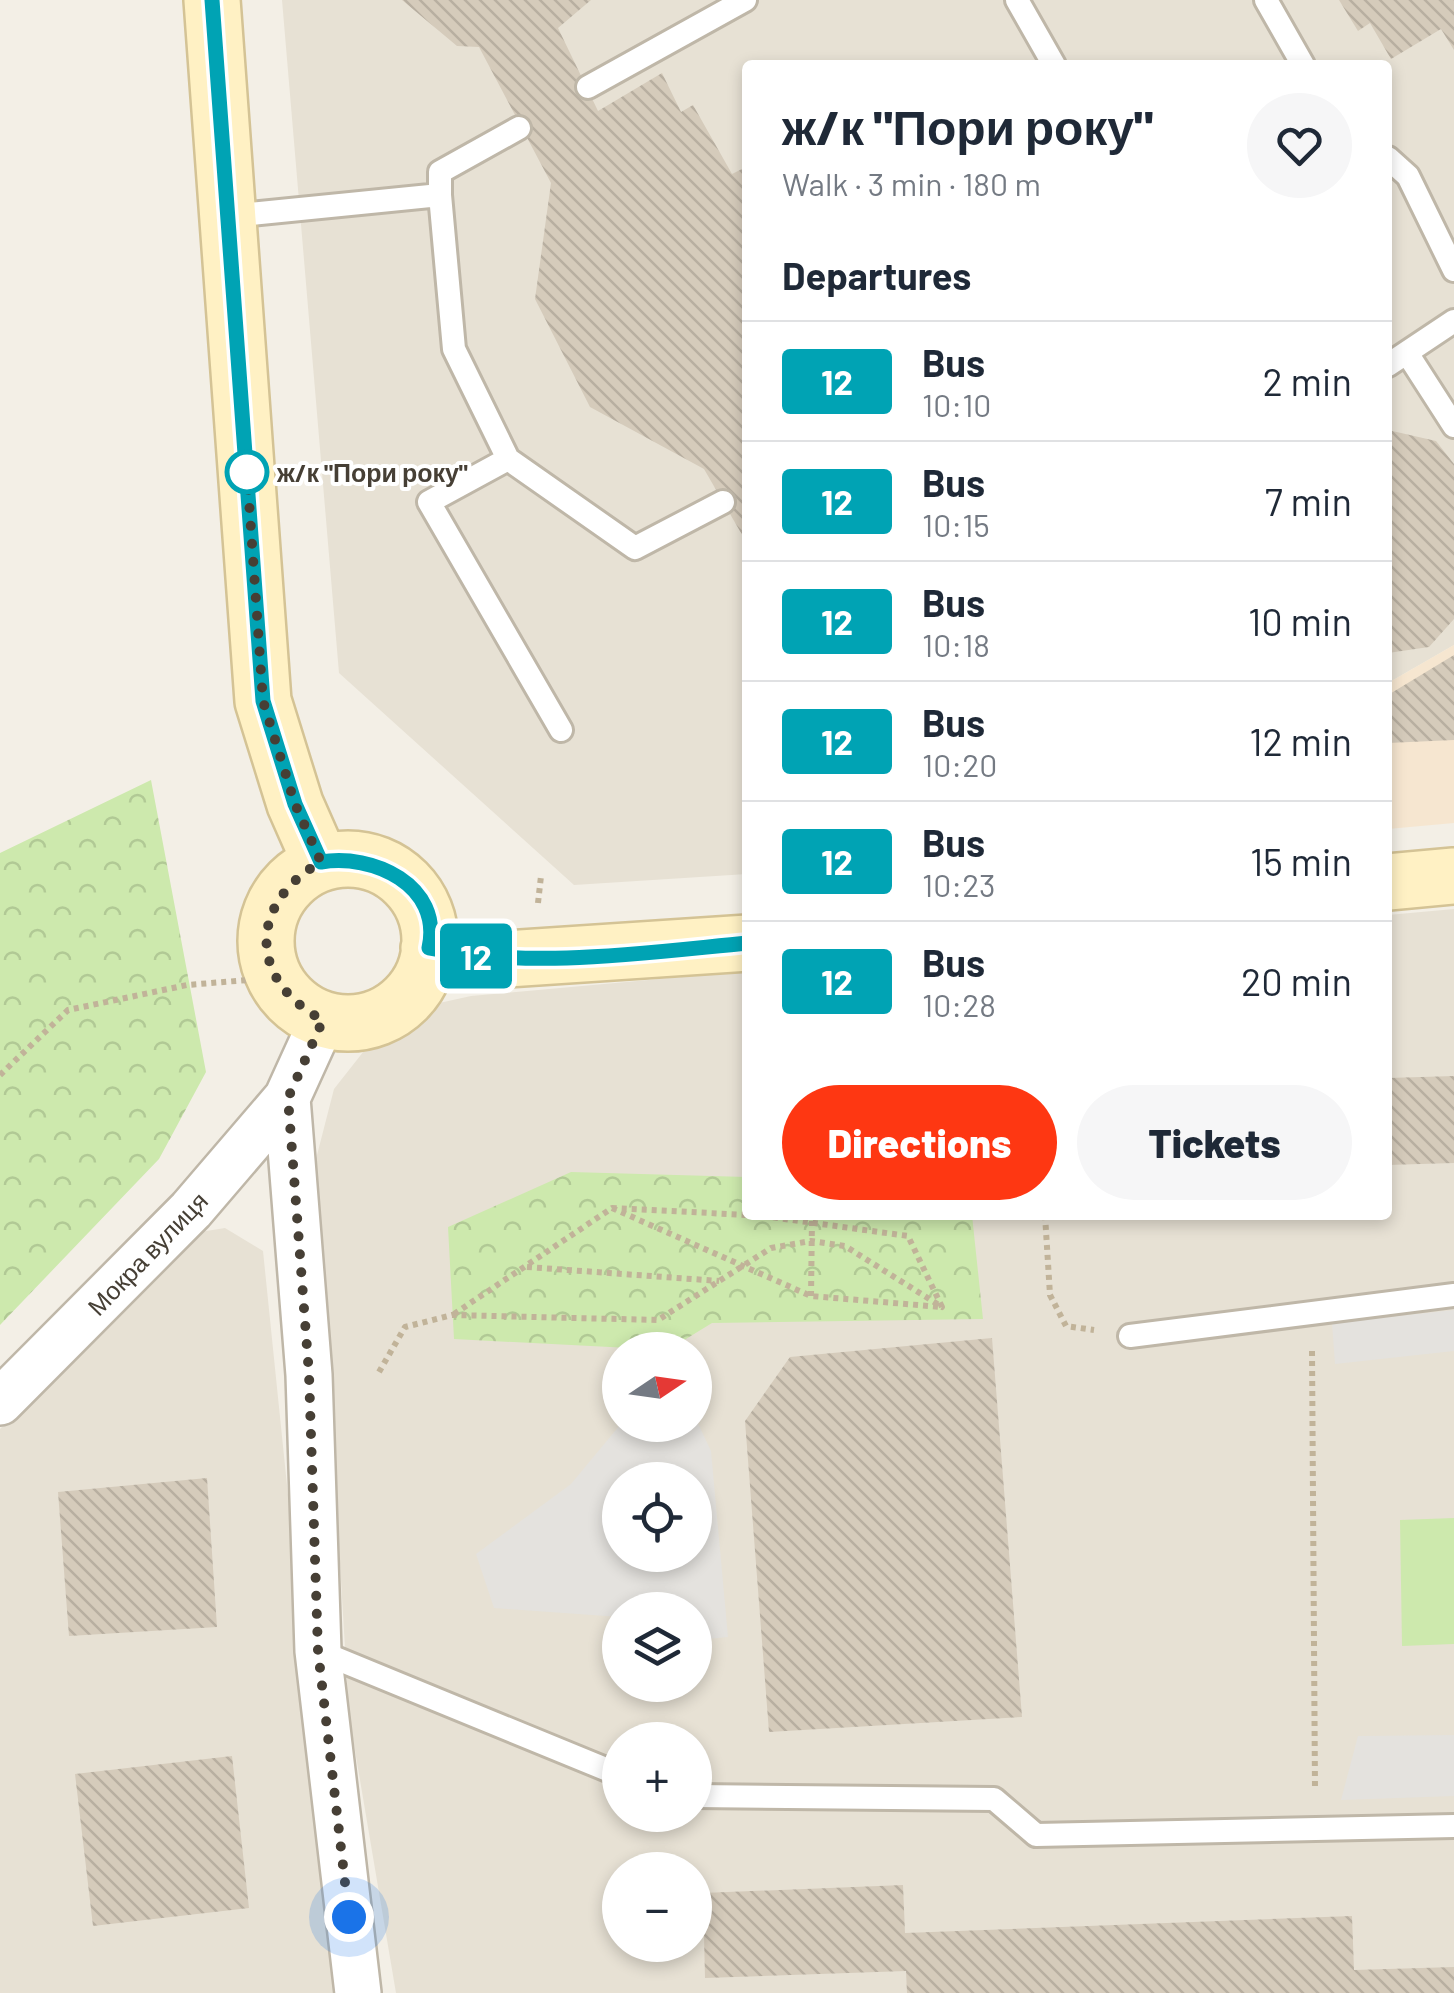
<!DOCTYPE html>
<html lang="en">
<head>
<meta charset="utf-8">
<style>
  :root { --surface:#fff; --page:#f6f6f7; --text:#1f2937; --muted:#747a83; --line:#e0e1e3; --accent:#fe3712 }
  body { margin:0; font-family:Barlow,sans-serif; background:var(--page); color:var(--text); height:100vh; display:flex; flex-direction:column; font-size:38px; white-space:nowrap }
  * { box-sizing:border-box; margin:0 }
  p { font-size:32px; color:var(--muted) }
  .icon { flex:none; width:55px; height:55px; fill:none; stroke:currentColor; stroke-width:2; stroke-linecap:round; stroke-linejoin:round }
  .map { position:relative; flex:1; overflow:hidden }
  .drawer { position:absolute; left:742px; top:60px; width:650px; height:1160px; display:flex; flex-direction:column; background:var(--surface); border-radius:10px; box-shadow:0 5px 15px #0003 }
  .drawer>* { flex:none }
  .badge { padding:0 20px; border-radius:8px; font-size:35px; line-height:65px }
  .needle { width:65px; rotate:77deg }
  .fabs { position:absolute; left:602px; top:1332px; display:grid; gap:20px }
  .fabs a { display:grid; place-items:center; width:110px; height:110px; border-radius:50%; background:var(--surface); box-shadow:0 5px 15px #0003; font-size:50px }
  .you { position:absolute; width:50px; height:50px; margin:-25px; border:8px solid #fff; border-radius:50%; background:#1a73e8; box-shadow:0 0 0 15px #1a73e833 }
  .map>.badge { position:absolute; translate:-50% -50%; box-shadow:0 0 0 5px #fff }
  h2 { padding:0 40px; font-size:38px; line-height:90px }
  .round { display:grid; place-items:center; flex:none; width:105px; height:105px; border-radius:52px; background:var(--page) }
  .summary { display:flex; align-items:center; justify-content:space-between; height:170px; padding:0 40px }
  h1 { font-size:48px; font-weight:800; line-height:75px }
  .primary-button { display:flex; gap:20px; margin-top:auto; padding:20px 40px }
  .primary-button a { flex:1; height:115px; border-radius:60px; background:var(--accent); color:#fff; font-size:40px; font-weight:800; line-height:115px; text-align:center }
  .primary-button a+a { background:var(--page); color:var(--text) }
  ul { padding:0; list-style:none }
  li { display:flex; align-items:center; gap:30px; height:120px; padding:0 40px; border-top:2px solid var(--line) }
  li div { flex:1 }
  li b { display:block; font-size:38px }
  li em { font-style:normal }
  li .badge { min-width:110px; font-weight:700; text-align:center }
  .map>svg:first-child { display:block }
</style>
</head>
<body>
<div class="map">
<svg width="1454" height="1993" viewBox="0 0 1454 1993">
  <defs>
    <pattern id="park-crowns" width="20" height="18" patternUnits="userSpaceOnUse" patternTransform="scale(2.5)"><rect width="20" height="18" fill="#cde9ad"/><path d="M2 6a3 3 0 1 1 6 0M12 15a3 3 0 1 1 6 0" fill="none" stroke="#b1c995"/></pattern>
    <pattern id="building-back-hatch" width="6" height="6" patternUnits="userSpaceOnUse" patternTransform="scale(2.5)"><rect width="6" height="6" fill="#d5cbbb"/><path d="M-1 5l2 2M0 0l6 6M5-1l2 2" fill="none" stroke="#b8afa1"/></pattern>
  </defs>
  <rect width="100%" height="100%" fill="#f3efe6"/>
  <!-- residential -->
  <path fill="#e7e1d4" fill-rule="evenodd" d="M282,0H1454V645L1388,683V65H748L747,874L574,885L339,673Z
    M1454,909V1993H396L349,1715L316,1159L334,1089L371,1042L421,1007L471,996L747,971L748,1215H1388V915ZM620,1350H695V1425H620ZM620,1480H695V1555H620ZM620,1610H695V1685H620ZM620,1740H695V1815H620ZM620,1870H695V1945H620Z
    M225,1228L263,1251L339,1993H0V1429L194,1233Z"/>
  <!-- commercial -->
  <path fill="#f6e6d0" d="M1454,645V823L1388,829V683Z"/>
  <!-- park -->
  <path fill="url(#park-crowns)" d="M151,780L206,1072L159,1159L0,1325V853Z
    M571,1172L747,1177L748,1215H972L983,1319L712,1323L668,1350L454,1339L448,1227Z"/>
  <!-- garden -->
  <path fill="#cde9ad" d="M1454,1518V1644L1402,1646L1400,1520Z"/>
  <!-- parking -->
  <path fill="#e4e2de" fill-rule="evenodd" d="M1454,1310V1351L1335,1364L1332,1323Z
    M695,1417L711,1451L728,1637L697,1640L695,1610H620V1617L494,1608L476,1554L571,1484L620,1425H695ZM620,1480H695V1555H620Z
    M1454,1735V1796L1341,1800L1358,1736Z"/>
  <!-- building -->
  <path fill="url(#building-back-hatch)" d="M402,0H591L558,28L598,111L662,73L681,112L693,105L732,174L748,166V545L704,469L590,407L535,299L551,183L479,47L457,46Z
    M1339,0H1454V50L1441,29L1391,59L1370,23L1358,31Z
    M1388,430L1436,441L1454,464V619L1429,647L1388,653Z
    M1454,655V740L1388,743V695Z
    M1454,1076V1163L1388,1165V1078Z
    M992,1338L1022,1717L769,1732L745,1421L790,1357Z
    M207,1478L217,1627L69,1636L58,1492Z
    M232,1756L249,1908L93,1926L75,1774Z
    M903,1885L905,1933L1352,1916L1354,1970L1454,1967V1993H907L906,1971L705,1978L703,1893Z"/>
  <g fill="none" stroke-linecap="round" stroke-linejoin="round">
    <defs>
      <path id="lane" d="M1017,0L1054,65
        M1266,0L1303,65
        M588,87L745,0
        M1388,158L1408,176L1454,270
        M440,195V172L519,128
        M230,216L440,195L454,349L508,459L635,548L723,502
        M1407,353L1454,426
        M1388,365L1454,321
        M508,459L429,502L561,730
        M1130,1336L1454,1295
        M318,1651L620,1775
        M695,1796L994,1799L1036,1835L1454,1826"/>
      <path id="street" d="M323,1019L287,1098L309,1375L318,1651L358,1993
        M0,1402L191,1210L287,1098"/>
      <path id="secondary" d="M212,0L263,701L295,804L321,863
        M266 941a82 82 0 1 1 164 0a82 82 0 1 1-164 0Z
        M1388,882L1454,876
        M429,948L507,959L748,943"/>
    </defs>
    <!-- lane casing -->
    <use href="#lane" stroke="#bfb7a8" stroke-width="28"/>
    <!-- street casing -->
    <use href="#street" stroke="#bfb7a8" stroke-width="50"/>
    <!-- secondary casing -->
    <use href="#secondary" stroke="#d4c395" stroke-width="60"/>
    <!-- path -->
    <path stroke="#c1b399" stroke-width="6" stroke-dasharray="5 5" stroke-linecap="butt" d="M538,903L541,876
      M0,1075L68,1010L187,985L248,980
      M612,1208L811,1296L941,1307
      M1045,1215L1050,1295L1066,1326L1094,1330
      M527,1267L719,1281
      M811,1296L812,1219
      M454,1314L612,1208L748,1215
      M1312,1351L1315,1789
      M379,1372L405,1327L452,1315L658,1320L771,1248L811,1241L845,1246L942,1307L908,1236L756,1215"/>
    <!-- lane -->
    <use href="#lane" stroke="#fff" stroke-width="22"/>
    <!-- street -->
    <use href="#street" stroke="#fff" stroke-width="45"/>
    <!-- secondary -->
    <use href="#secondary" stroke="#fff1c4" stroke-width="55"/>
  </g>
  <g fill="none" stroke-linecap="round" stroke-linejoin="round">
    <defs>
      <path id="line" d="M212,0L263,701L295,804L321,862C372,853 443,885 429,948C533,969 643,953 748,943"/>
    </defs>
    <!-- line casing -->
    <use href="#line" stroke="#fff" stroke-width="22"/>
    <!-- line -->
    <use href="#line" stroke="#00a3b4" stroke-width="15"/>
    <!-- walk -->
    <path stroke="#463f35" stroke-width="10" stroke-dasharray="0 18" d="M247,472L263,701L295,804L321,862C248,903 248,981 323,1020L288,1098L309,1374L318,1651L349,1917"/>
  </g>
  <!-- markers -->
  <circle fill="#fff" stroke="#00a3b4" stroke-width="5" cx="247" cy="472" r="20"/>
  <g text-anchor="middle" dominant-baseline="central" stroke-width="8" stroke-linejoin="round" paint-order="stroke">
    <!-- stop labels -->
    <g font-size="25" font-weight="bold" fill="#463f35" stroke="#fff" text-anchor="start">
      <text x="277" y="472">ж/к "Пори року"</text>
    </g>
    <!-- street labels -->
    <g font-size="25" fill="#463f35" stroke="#fff">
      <text transform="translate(147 1253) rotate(-46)">Мокра вулиця</text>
    </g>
  </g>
</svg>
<div class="fabs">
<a><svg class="needle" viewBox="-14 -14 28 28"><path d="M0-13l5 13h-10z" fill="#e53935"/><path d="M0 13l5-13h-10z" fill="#747a83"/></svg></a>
<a><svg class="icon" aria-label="locate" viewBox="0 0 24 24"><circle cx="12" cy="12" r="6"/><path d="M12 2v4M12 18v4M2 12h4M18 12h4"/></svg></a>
<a><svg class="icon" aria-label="layers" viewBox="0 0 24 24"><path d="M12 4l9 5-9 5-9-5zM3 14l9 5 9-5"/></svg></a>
<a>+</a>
<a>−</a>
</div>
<div class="you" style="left:349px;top:1917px"></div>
<b class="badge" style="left:476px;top:956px;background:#00a3b4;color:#fff">12</b>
<section class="drawer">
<div class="summary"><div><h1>ж/к &quot;Пори року&quot;</h1><p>Walk · 3 min · 180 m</p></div><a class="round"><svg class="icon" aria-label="heart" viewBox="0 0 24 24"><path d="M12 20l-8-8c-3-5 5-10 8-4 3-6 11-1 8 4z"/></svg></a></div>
<h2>Departures</h2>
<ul>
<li><span class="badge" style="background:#00a3b4;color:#fff">12</span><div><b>Bus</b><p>10:10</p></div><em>2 min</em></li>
<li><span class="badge" style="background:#00a3b4;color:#fff">12</span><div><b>Bus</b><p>10:15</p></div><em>7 min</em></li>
<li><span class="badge" style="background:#00a3b4;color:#fff">12</span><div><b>Bus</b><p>10:18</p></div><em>10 min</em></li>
<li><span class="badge" style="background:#00a3b4;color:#fff">12</span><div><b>Bus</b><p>10:20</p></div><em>12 min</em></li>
<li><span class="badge" style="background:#00a3b4;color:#fff">12</span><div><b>Bus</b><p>10:23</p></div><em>15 min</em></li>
<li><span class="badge" style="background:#00a3b4;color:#fff">12</span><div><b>Bus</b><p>10:28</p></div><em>20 min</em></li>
</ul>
<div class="primary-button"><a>Directions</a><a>Tickets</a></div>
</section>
</div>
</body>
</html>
